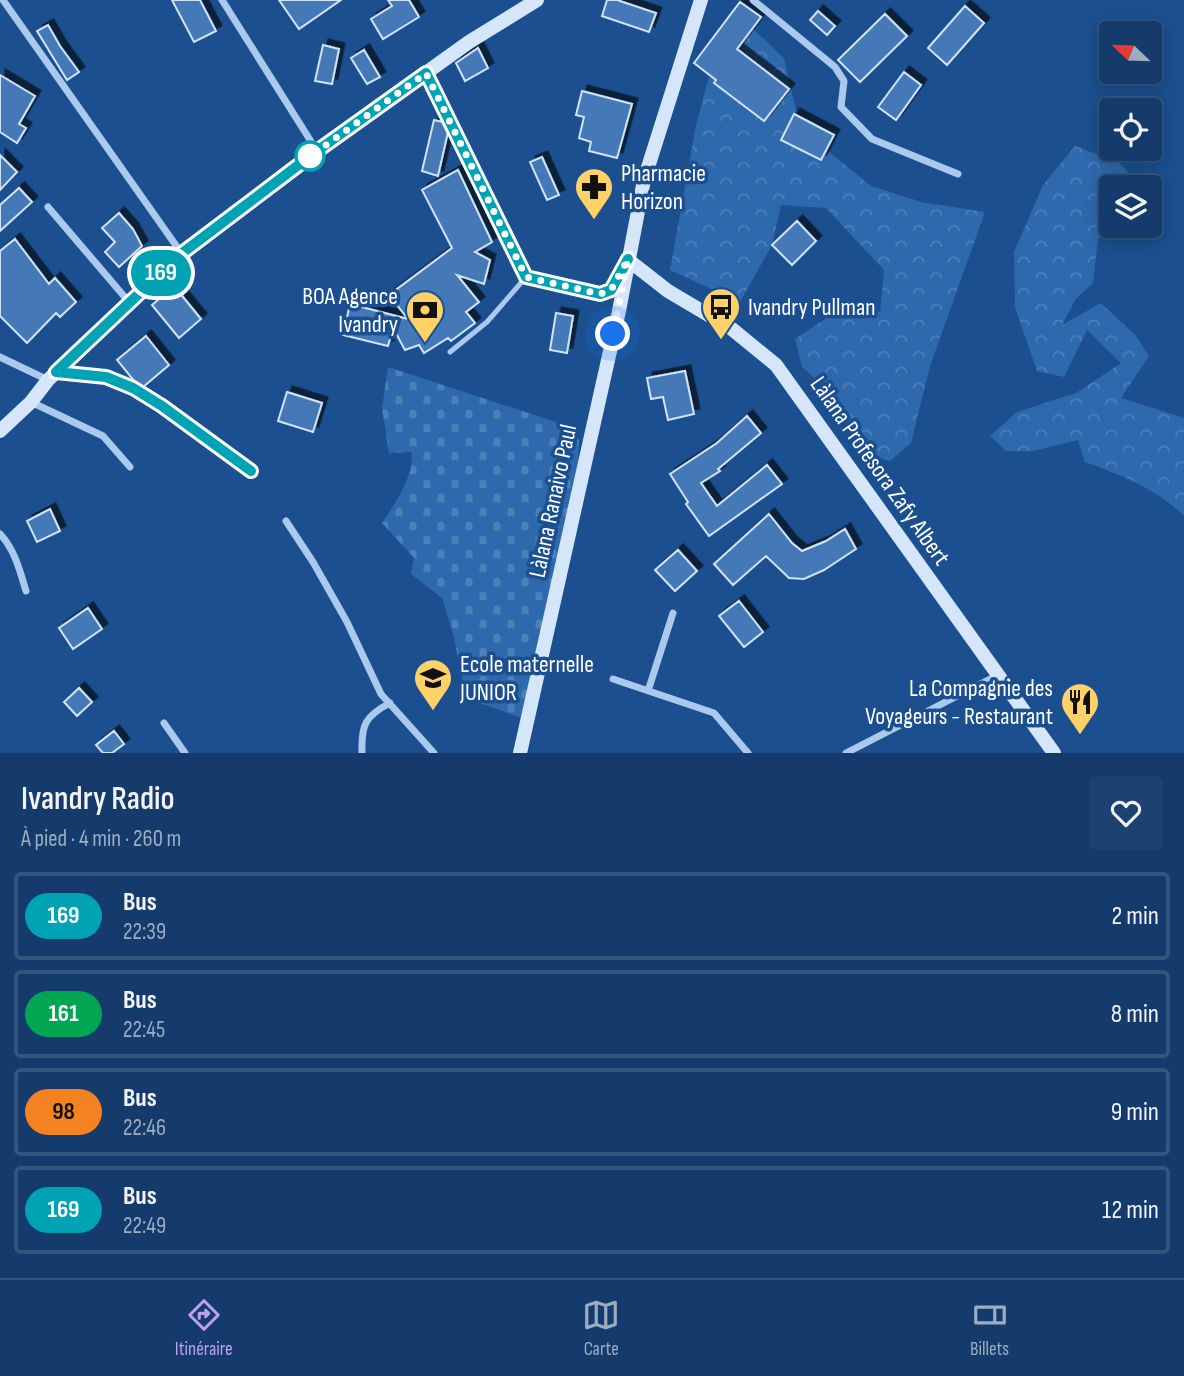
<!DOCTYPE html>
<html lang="fr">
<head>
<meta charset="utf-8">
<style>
  :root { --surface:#143b6b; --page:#1d4271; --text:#f1f3f6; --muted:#9dadc1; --line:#33557e; --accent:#bca0f2 }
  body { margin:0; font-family:"Sofia Sans Condensed",sans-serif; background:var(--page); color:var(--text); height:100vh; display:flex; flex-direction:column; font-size:26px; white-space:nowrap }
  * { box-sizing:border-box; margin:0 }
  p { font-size:23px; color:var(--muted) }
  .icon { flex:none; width:38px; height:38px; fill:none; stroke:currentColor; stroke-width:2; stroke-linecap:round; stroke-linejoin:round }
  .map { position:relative; height:753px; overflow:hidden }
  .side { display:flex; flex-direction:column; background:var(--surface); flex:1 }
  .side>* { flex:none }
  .badge { padding:0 14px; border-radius:23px; font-size:24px; line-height:46px }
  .needle { width:46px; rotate:293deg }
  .buttons { position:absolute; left:1099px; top:21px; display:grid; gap:14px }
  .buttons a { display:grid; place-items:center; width:63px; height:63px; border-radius:7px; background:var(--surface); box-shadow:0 4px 18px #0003,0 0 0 2px var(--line); font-size:35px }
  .you { position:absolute; width:35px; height:35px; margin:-18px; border:5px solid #fff; border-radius:50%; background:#1a73e8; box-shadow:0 0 0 10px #1a73e833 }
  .map>.badge { position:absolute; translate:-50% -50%; box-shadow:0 0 0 4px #fff }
  .round { display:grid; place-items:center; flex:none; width:74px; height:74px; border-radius:7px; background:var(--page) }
  .head { display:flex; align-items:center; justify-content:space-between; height:119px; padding:0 21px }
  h1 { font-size:33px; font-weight:600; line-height:52px }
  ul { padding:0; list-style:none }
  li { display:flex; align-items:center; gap:21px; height:88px; margin:0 14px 10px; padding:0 7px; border:4px solid var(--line); border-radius:7px }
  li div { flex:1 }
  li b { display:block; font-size:26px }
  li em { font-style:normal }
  li .badge { min-width:77px; font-weight:700; text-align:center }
  .tab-bar { display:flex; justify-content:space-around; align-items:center; height:98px; border-top:2px solid var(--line); background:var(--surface); font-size:19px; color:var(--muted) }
  .tab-bar a { display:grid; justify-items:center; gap:4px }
  .tab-bar .selected { color:var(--accent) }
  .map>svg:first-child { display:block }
</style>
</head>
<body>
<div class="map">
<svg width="1184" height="753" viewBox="0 0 1184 753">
  <defs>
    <pattern id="forest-crowns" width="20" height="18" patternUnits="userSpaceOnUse" patternTransform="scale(1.75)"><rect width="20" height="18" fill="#2e69ad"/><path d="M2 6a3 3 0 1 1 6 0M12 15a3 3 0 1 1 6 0" fill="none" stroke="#4d80b9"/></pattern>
    <pattern id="cemetery-stones" width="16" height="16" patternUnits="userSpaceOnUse" patternTransform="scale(1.75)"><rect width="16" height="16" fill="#2e69ad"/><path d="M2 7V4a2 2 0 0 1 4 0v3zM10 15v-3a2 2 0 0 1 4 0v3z" fill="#4d80b9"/></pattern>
    <filter id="shadow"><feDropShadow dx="5.5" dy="-5.5" stdDeviation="0" flood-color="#0009"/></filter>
  </defs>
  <rect width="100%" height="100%" fill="#1b4f8f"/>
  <!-- forest -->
  <path fill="url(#forest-crowns)" d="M749,25L784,58L800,128L871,186L921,202L985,212L930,366L911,443L890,461L866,454L820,383L802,367L795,339L848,304L880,312L884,270L826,208L781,205L772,245L740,302L670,270L696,125L715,54Z
    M1075,146L1120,163L1136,183V187H1111L1113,226L1098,239L1093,283L1075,300L1062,325L1101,303L1136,336L1149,356L1121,398L1184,418V516C1157,489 1121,475 1085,462L1078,440L1033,451H1006L990,436L1017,412L1076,393L1121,363L1087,330L1064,377L1037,371L1015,307L1014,252L1043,185Z"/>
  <!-- cemetery -->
  <path fill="url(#cemetery-stones)" d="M388,367L571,427L579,440L577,478L522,718L466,698L453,633L442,598L411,574L414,558L382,523C393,507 417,471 411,452L389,453L382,408Z"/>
  <!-- building -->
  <path fill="#4478b7" stroke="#cfe3fa" stroke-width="2" filter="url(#shadow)" d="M172,0H200L216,31L194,42Z
    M279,0H341L299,29Z
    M388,0H409L419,17L383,39L371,19L392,6Z
    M607,0H617L656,13L649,32L602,16Z
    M740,2L761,17L737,49L789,89L764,121L714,83L716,80L694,63Z
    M965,6L984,23L947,65L928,48Z
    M818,11L835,26L827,35L810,20Z
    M885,14L907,36L860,82L838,60Z
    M48,25L60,46L79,72L67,80L37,31Z
    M323,45L339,49L332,84L315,81Z
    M478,48L488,68L465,81L456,63Z
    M364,50L380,77L367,84L351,58Z
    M904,72L921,85L896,120L878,107Z
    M0,75L35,96L19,124L26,128L17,143L0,132Z
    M582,91L632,104L617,158L589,151L591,142L579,138L584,117L576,115Z
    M794,114L834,135L821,160L781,140Z
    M434,120L443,122L448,132L438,176L422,171Z
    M0,155L17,172L0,190Z
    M542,157L559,195L547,200L530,162Z
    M458,170L492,242L475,252L490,260L484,284L457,275L479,302L466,312L475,323L451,341L448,338L424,353L419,345L405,350L393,328L388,346L343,335L350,304L408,319L389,295L452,248L422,190Z
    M19,188L32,202L0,231V205Z
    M119,213L133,229L142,246L119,267L105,252L115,242L102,228Z
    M797,221L816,241L792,265L772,245Z
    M15,239L49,284L55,278L76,302L60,317L56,313L27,343L0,316V251Z
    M174,286L201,319L179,338L152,305Z
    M556,313L573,316L567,353L550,350Z
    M146,336L169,365L143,387L135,382L117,360Z
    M685,371L694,414L668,420L663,397L651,399L647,378Z
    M287,392L322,403L313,432L278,421Z
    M747,416L761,433L718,469L720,471L701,483L717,506L767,465L782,484L709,536L686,504L688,502L670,474L717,443Z
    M50,509L60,531L37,542L27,521Z
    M769,514L792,543L802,551L826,541L845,529L856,549L824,570L804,579L789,578L766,556L733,585L714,564Z
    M678,550L697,571L675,591L655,570Z
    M739,601L763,632L744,647L719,616Z
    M88,608L102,629L73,649L59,628Z
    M79,688L92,702L77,716L64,702Z
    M114,731L124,744L112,753H103L96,745Z"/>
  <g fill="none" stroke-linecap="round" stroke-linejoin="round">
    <!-- lane -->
    <path stroke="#a9c9ee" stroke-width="5" d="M450,352L487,322L526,277"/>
    <!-- street -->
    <path stroke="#a9c9ee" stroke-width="7" d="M3,0L182,254
      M222,0L317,151
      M753,0L835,67L844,81L841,107L872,139L958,174
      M426,73L526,277L600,294L611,290L622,269
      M48,207L129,302
      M0,357L48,380
      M57,372L106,377L133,388L162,406L251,471
      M31,402L103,436L130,467
      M286,521L313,562L347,622L381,694L434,753
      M0,534C15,550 20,571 26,591
      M613,679L714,713L748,753
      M648,691L673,613
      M164,723L185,753
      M362,753C361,725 365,716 390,703
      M846,753L998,675"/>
    <!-- secondary -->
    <path stroke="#d6e6fa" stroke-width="14" d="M627,259L668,291L732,329L776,365L1054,753
      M0,431L31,402L48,380L182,254L317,151L469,42L537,0
      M520,753L619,311L644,180L701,0"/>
  </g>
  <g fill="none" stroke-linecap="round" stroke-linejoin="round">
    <defs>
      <path id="line" d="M251,471L162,406L133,388L106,377L56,372L181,254L317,151L426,73L526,277L600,294L611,290L628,259"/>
    </defs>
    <!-- line casing -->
    <use href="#line" stroke="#fff" stroke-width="16"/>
    <!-- line -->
    <use href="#line" stroke="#00a3b4" stroke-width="10"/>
    <!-- walk -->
    <path stroke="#fff" stroke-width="7" stroke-dasharray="0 12.6" d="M310,156L308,158L426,73L526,277L600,294L611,290L628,259L613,334"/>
  </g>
  <!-- icons -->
  <defs>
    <symbol id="pharmacy-pin" viewBox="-11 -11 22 30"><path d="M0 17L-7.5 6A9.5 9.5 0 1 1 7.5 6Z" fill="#ffd166" stroke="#1b4f8f"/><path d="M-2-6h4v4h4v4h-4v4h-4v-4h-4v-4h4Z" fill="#111"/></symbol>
    <symbol id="bus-pin" viewBox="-11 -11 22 30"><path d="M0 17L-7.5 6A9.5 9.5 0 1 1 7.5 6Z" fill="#ffd166" stroke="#1b4f8f"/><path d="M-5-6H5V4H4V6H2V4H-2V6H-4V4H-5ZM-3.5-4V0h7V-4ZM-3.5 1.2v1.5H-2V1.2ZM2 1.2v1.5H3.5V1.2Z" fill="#111"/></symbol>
    <symbol id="bank-pin" viewBox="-11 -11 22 30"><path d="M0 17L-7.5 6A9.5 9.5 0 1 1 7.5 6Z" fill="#ffd166" stroke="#1b4f8f"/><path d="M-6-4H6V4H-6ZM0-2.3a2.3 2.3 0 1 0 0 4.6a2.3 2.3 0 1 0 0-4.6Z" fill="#111"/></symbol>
    <symbol id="school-pin" viewBox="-11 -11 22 30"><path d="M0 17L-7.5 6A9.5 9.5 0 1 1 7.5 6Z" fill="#ffd166" stroke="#1b4f8f"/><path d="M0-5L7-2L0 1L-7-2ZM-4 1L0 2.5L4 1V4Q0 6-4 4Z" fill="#111"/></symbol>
    <symbol id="restaurant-pin" viewBox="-11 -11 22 30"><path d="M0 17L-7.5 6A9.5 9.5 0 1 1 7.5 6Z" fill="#ffd166" stroke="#1b4f8f"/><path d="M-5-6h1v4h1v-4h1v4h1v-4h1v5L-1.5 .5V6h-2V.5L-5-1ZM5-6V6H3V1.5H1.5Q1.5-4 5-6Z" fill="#111"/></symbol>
  </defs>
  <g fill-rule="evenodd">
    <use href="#pharmacy-pin" x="572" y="165" width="44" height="60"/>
    <use href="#bus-pin" x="699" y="285" width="44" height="60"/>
    <use href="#bank-pin" x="403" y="288" width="44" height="60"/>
    <use href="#school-pin" x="411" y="656" width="44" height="60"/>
    <use href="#restaurant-pin" x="1058" y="680" width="44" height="60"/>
  </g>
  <!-- markers -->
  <circle fill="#fff" stroke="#00a3b4" stroke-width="3.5" cx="310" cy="156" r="14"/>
  <g text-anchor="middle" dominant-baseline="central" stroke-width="7" stroke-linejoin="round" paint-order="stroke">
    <!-- poi labels -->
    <g font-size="24" fill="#fff" stroke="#1b4f8f" text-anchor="start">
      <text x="621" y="173">Pharmacie<tspan x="621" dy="28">Horizon</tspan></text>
      <text x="398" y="296" text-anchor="end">BOA Agence<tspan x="398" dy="28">Ivandry</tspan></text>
      <text x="748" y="307">Ivandry Pullman</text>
      <text x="460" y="664">Ecole maternelle<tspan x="460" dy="28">JUNIOR</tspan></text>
      <text x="1053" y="688" text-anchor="end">La Compagnie des<tspan x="1053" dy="28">Voyageurs - Restaurant</tspan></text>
    </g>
    <!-- street labels -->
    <g font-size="24" fill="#fff" stroke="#1b4f8f">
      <text transform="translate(880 471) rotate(55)">Làlana Profesora Zafy Albert</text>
      <text transform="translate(553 501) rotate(-78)">Làlana Ranaivo Paul</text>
    </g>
  </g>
</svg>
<div class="buttons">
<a><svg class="needle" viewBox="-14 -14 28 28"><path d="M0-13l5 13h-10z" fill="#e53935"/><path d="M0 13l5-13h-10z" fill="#9dadc1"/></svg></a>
<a><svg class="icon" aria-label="locate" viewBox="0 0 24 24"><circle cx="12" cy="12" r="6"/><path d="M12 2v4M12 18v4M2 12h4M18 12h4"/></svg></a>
<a><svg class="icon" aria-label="layers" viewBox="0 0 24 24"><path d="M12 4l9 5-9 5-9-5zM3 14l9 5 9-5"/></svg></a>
</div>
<div class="you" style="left:613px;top:334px"></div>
<b class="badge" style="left:161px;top:273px;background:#00a3b4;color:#fff">169</b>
</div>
<section class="side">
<div class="head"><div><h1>Ivandry Radio</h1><p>À pied · 4 min · 260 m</p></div><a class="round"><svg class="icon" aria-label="heart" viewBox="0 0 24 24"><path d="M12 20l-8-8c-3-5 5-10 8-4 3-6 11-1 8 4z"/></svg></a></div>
<ul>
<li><span class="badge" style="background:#00a3b4;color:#fff">169</span><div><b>Bus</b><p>22:39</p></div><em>2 min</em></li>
<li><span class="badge" style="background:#00a651;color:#fff">161</span><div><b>Bus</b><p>22:45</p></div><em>8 min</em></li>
<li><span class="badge" style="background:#f58220;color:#111">98</span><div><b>Bus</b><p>22:46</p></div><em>9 min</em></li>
<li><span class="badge" style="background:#00a3b4;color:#fff">169</span><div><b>Bus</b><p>22:49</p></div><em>12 min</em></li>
</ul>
</section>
<nav class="tab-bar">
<a class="selected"><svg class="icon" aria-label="directions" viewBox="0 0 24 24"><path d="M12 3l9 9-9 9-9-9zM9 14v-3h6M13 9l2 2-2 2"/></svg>Itinéraire</a>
<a><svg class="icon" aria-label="map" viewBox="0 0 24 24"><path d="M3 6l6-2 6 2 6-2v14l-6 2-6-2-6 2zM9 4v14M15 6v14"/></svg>Carte</a>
<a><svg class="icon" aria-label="tickets" viewBox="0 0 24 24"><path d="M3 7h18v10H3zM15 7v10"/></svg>Billets</a>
</nav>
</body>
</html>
